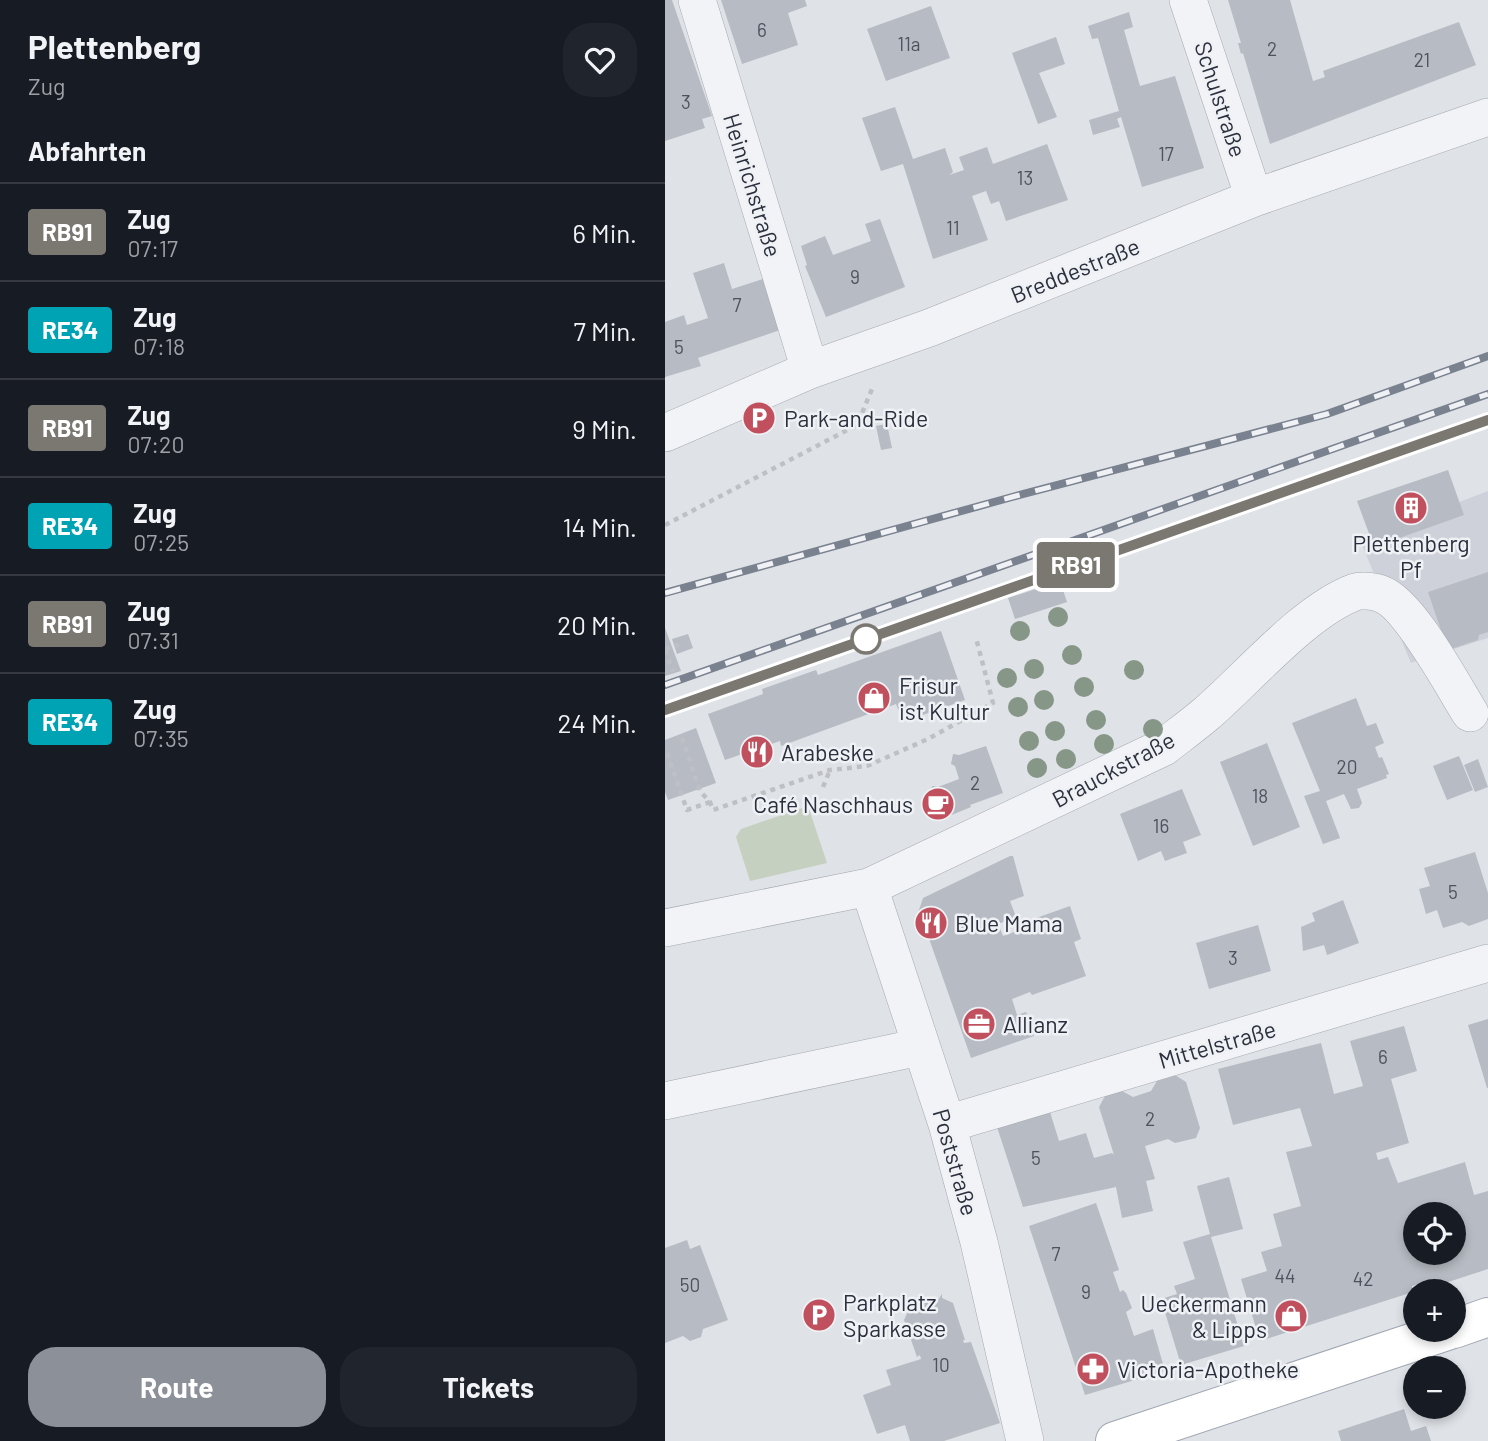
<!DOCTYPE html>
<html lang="de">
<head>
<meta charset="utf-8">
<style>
  :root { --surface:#171b24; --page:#20242c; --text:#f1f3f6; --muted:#9ea1a6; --line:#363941; --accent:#8c9099 }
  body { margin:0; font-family:Barlow,sans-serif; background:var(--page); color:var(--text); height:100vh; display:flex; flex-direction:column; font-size:26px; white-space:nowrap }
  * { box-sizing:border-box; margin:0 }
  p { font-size:23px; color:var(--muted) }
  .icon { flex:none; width:38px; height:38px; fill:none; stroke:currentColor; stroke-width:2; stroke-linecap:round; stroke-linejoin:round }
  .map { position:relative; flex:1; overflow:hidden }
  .side { display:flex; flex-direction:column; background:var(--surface); width:665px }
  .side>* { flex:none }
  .badge { padding:0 14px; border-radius:5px; font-size:24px; line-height:46px }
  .controls { position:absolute; left:738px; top:1202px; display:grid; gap:14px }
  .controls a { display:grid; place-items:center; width:63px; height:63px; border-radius:50%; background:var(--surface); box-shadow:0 4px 10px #0003; font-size:35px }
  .map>.badge { position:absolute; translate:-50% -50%; box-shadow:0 0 0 4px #fff }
  h2 { padding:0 28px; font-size:26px; line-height:63px }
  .round { display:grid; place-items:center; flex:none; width:74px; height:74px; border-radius:28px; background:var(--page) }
  .overview { display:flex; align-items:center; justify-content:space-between; height:119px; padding:0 28px }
  h1 { font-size:33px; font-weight:700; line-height:52px }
  .button { display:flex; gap:14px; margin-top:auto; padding:14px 28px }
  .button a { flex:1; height:80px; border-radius:28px; background:var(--accent); color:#fff; font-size:28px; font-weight:700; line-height:80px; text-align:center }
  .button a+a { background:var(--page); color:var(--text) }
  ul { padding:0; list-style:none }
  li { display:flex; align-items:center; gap:21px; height:98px; padding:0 28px; border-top:2px solid var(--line) }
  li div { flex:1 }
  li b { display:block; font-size:26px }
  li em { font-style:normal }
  li .badge { min-width:77px; font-weight:700; text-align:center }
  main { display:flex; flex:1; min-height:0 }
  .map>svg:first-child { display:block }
</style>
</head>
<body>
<main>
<section class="side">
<div class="overview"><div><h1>Plettenberg</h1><p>Zug</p></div><a class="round"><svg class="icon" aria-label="heart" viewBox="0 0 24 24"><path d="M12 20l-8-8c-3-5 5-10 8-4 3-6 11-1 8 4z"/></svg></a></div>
<h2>Abfahrten</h2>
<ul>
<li><span class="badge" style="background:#7b7872;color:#fff">RB91</span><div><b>Zug</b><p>07:17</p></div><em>6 Min.</em></li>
<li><span class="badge" style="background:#00a3b4;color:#fff">RE34</span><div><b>Zug</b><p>07:18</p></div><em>7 Min.</em></li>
<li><span class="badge" style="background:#7b7872;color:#fff">RB91</span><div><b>Zug</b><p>07:20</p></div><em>9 Min.</em></li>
<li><span class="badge" style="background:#00a3b4;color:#fff">RE34</span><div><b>Zug</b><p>07:25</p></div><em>14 Min.</em></li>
<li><span class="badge" style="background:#7b7872;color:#fff">RB91</span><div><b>Zug</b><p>07:31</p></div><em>20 Min.</em></li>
<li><span class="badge" style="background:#00a3b4;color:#fff">RE34</span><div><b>Zug</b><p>07:35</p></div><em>24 Min.</em></li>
</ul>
<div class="button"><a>Route</a><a>Tickets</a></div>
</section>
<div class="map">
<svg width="823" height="1441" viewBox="0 0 823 1441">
  <rect width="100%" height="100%" fill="#dfe2e7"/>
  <!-- built -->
  <path fill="#ced1d9" d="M823,491V638L746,663L695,540Z"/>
  <!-- green -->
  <path fill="#c5d0c1" d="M143,806L162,863L85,881L71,837L76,829Z"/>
  <!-- building -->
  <path fill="#b7bbc3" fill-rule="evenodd" d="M0,0H7L47,116L37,119L40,128L0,141Z
    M56,0H140L142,6L123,13L133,45L77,64Z
    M563,0H625L648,81L660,77L658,71L794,22L811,65L605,144L578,53L576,54L573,43H576Z
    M266,6L285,58L221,81L202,29Z
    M464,12L468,27L459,30L475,86L510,76L539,168L477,187L456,117L452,119L455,127L428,135L424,120L454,111L433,38L427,39L423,26Z
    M391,37L400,64L374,73L392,117L373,124L347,53Z
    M230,107L248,159L280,148L288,172L284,175L299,170L294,157L322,147L328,164L382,144L403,200L341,221L334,201L326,204L321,191L307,196L323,240L268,259L238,164L216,171L197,118Z
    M215,219L240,287L161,317L140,266L142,265L136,246L160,236L168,255L206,241L200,224Z
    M59,263L67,289L98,279L115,330L33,358L36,366L0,377V322L19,315L22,325L43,318L28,273Z
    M222,424L227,448L216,450L211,426Z
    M783,470L799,515L709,547L692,501Z
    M823,572V632L814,635L813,640L774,653L779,639L763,592Z
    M395,581L402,602L350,619L343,598Z
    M0,628L16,671L0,676Z
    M276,631L300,700L238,722L231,704L116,746L115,741L60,760L43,714L98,694L97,689L151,670L153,675Z
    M23,634L28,648L12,654L7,639Z
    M691,698L702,726L711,723L719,743L710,747L714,758L717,757L724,774L721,775L722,778L692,789L697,803L694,808L686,809L679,794L661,801L675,838L658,844L639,796L655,791L627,723Z
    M31,728L51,783L3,800L0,792V740Z
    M602,743L635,827L588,846L555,762Z
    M321,746L338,793L305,805L306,807L284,816L277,821L273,819L272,815L265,813L260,801L265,795L267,786L273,787L294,779L290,766L286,764L288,754L294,755Z
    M794,756L808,790L782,800L768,766Z
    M813,759L823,787L810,792L799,765Z
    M517,789L536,835L518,842L522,853L500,861L496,851L473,861L455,814Z
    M810,852L823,893V919L804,926L797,922L778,928L772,910L761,914L754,889L765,886L759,868Z
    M345,856H348L359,896L345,901L351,917L333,924L338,936L362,927L360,922L405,906L416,939L409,942L421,976L367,995L365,992L347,999L352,1015L361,1012L369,1036L306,1058L254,910L258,898Z
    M678,900L694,943L662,955L659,945L638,951L636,927L650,921L647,913Z
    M593,925L606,971L544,989L531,943Z
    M823,1019V1088H822L803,1025Z
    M739,1026L752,1071L726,1079L744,1143L711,1153L713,1160L723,1157L733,1183L800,1162L809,1195L823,1191V1269L768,1287L766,1280L747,1286L748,1292L595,1341L576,1279L602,1271L596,1252L617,1246L608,1214L636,1206L621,1152L647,1146L635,1108L568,1125L553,1069L656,1043L669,1094L698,1086L685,1041ZM751,1214H789V1253H751Z
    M510,1075L521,1082L535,1128L531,1138L510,1143L503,1139L480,1146L490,1179L481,1181L488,1211L457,1218L451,1187L358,1207L332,1127L385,1112L394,1141L421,1133L429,1158L447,1153L449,1155L434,1107L440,1096L457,1091L468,1097L486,1091L492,1081Z
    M564,1177L578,1229L546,1237L579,1346L516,1365L496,1299L512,1294L509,1286L530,1279L518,1242L545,1234L532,1186Z
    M431,1203L454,1270L448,1272L455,1292L458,1290L461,1293L467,1308L461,1312L469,1336L488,1329L500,1371L420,1395L364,1226Z
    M22,1240L25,1249L35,1245L63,1320L38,1329L36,1337L25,1341L18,1336L0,1343V1248Z
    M277,1294V1298L288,1303L300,1340H298L299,1343L306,1342L335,1423L279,1441H245L240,1425L212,1434L198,1395L226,1385L221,1370L256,1359L255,1355L252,1357L239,1320L245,1307L248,1309L252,1301L266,1297L273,1300Z
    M739,1409L746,1431L761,1426L766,1441H676L673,1431Z"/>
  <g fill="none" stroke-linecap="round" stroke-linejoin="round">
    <defs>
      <path id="minor" d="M32,0L145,370
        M523,0L589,198
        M0,433L145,370L264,328L589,198L823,117
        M204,887L282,1124L314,1242L360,1441
        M0,928L204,887L499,747C513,736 528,725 541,714C583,678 639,611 690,592C696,590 710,591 716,594C744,603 788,686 805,713
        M0,1101L255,1047
        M282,1124L823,963"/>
      <path id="major" d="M789,1329L823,1317
        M450,1441L785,1330"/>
    </defs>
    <!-- minor casing -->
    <use href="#minor" stroke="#a5a9b1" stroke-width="38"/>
    <!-- major casing -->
    <use href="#major" stroke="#a0a7b2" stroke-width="40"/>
    <!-- path -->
    <path stroke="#bec0c6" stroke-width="4.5" stroke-dasharray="5 5" stroke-linecap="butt" d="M0,525L192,425L207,389
      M0,649L17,644
      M0,650L8,672
      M17,738L35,791L45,802L48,810L165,770L202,766L263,739L328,703L311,638
      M2,753L22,810L45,802
      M158,787L165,770"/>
    <!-- minor -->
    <use href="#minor" stroke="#f2f3f6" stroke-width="37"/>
    <!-- major -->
    <use href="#major" stroke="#fff" stroke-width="38"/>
    <defs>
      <path id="rail" d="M0,593L347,497L662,414L823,356
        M0,685L823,394
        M0,710L823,419"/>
    </defs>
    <!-- rail casing -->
    <use href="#rail" stroke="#7a828f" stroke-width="8"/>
    <!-- rail -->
    <use href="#rail" stroke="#eff1f5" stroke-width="5" stroke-dasharray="16" stroke-linecap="butt"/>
  </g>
  <!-- trees -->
  <g fill="#869687">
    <circle cx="393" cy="617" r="10"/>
    <circle cx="355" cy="631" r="10"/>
    <circle cx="407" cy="655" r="10"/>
    <circle cx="369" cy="669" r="10"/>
    <circle cx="469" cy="670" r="10"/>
    <circle cx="342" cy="678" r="10"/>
    <circle cx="419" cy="687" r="10"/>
    <circle cx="379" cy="700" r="10"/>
    <circle cx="353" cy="707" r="10"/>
    <circle cx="431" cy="720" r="10"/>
    <circle cx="488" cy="729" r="10"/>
    <circle cx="390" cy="731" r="10"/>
    <circle cx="364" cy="741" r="10"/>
    <circle cx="439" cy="744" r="10"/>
    <circle cx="401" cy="759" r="10"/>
    <circle cx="372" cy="768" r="10"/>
  </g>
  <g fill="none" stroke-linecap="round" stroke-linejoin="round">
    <defs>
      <path id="line" d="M0,710L823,420"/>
    </defs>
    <!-- line casing -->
    <use href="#line" stroke="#fff" stroke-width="16"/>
    <!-- line -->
    <use href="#line" stroke="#7b7872" stroke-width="10"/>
  </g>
  <!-- icons -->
  <defs>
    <symbol id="parking-disc" viewBox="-11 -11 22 22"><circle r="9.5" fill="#c1505e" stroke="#eff1f5"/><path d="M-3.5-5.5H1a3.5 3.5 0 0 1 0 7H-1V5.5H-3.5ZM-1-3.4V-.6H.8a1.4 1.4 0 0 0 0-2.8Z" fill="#fff"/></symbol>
    <symbol id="building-disc" viewBox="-11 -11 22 22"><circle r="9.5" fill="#c1505e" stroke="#eff1f5"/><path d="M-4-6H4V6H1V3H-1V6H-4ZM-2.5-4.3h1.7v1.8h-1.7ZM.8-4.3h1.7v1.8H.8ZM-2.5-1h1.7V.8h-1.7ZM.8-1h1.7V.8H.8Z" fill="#fff"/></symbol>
    <symbol id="shop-disc" viewBox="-11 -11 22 22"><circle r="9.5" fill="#c1505e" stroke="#eff1f5"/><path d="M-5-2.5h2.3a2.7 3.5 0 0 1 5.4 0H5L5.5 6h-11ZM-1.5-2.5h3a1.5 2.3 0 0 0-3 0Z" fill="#fff"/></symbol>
    <symbol id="restaurant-disc" viewBox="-11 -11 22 22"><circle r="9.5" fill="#c1505e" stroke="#eff1f5"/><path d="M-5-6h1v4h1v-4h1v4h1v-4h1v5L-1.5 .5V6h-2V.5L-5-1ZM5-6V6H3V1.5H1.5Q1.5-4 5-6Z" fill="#fff"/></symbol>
    <symbol id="cafe-disc" viewBox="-11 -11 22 22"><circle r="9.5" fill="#c1505e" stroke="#eff1f5"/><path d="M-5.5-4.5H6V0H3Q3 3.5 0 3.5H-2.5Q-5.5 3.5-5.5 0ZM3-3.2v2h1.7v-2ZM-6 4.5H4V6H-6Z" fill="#fff"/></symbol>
    <symbol id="office-disc" viewBox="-11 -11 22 22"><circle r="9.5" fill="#c1505e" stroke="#eff1f5"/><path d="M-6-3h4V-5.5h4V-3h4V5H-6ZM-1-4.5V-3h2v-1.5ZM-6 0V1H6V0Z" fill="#fff"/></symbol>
    <symbol id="pharmacy-disc" viewBox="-11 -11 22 22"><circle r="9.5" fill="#c1505e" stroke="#eff1f5"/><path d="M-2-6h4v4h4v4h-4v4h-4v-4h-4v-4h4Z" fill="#fff"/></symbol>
  </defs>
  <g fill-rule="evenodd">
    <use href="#parking-disc" x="75" y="399" width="38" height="38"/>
    <use href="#building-disc" x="727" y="489" width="38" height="38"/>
    <use href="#shop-disc" x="190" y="679" width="38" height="38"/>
    <use href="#restaurant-disc" x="73" y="733" width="38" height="38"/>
    <use href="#cafe-disc" x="254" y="785" width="38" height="38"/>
    <use href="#restaurant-disc" x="247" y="904" width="38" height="38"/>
    <use href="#office-disc" x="295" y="1005" width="38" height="38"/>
    <use href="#parking-disc" x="135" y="1296" width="38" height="38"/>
    <use href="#shop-disc" x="607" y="1297" width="38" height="38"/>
    <use href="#pharmacy-disc" x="409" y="1350" width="38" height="38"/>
  </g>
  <!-- markers -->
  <circle fill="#fff" stroke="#7b7872" stroke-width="3.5" cx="201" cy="639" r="14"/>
  <g text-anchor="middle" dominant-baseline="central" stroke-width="5" stroke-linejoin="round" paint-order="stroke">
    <!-- number labels -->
    <g font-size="19" fill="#4d535e">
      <text x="97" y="29">6</text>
      <text x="244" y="43">11a</text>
      <text x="607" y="48">2</text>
      <text x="757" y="59">21</text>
      <text x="21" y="101">3</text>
      <text x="501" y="153">17</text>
      <text x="360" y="177">13</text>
      <text x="288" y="227">11</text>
      <text x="190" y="276">9</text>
      <text x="72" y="304">7</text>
      <text x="14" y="346">5</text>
      <text x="682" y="766">20</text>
      <text x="310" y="782">2</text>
      <text x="595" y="795">18</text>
      <text x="496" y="825">16</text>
      <text x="788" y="891">5</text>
      <text x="568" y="957">3</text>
      <text x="718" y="1056">6</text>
      <text x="485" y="1118">2</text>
      <text x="371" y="1157">5</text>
      <text x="391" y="1253">7</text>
      <text x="620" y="1275">44</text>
      <text x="698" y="1278">42</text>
      <text x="25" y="1284">50</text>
      <text x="421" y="1291">9</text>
      <text x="276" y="1364">10</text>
    </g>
    <!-- street labels -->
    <g font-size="23" fill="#2a303d" stroke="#eff1f5">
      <text transform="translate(556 99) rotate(72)">Schulstraße</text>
      <text transform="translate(88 185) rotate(73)">Heinrichstraße</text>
      <text transform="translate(410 270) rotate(-22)">Breddestraße</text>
      <text transform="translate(448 769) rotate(-28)">Brauckstraße</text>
      <text transform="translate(552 1044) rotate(-16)">Mittelstraße</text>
      <text transform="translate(291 1162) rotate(74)">Poststraße</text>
    </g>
    <!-- poi labels -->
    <g font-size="23" fill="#2a303d" stroke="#eff1f5" text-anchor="start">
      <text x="119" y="418">Park-and-Ride</text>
      <text x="746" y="543" text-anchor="middle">Plettenberg<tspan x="746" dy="26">Pf</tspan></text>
      <text x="234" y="685">Frisur<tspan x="234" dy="26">ist Kultur</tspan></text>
      <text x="116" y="752">Arabeske</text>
      <text x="248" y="804" text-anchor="end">Café Naschhaus</text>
      <text x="290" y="923">Blue Mama</text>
      <text x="338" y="1024">Allianz</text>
      <text x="178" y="1302">Parkplatz<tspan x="178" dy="26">Sparkasse</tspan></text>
      <text x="602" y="1303" text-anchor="end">Ueckermann<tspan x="602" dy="26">&amp; Lipps</tspan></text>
      <text x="452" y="1369">Victoria-Apotheke</text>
    </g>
  </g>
</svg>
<div class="controls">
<a><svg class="icon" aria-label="locate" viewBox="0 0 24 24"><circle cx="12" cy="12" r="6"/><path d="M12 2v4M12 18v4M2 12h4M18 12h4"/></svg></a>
<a>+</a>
<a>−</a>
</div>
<b class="badge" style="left:411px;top:565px;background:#7b7872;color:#fff">RB91</b>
</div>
</main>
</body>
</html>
